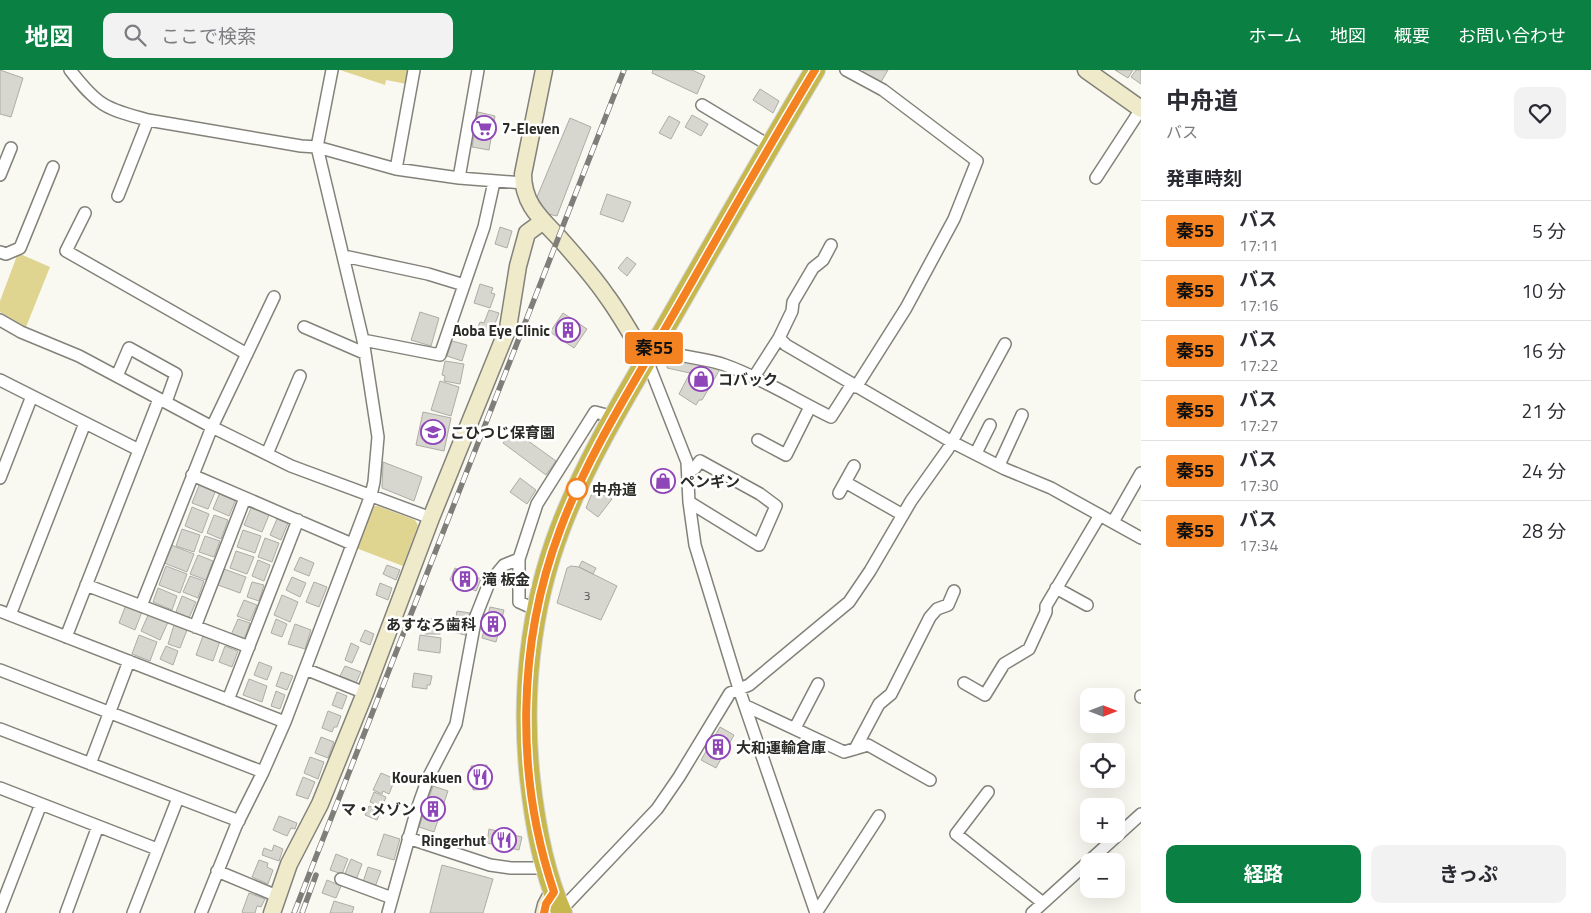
<!DOCTYPE html>
<html lang="ja">
<head>
<meta charset="utf-8">
<style>
  :root { --surface:#fff; --page:#f2f2f3; --text:#2b2b33; --muted:#7c7c81; --line:#e1e1e2; --accent:#0b8043 }
  body { margin:0; font-family:"Titillium Web","Noto Sans JP",sans-serif; background:var(--page); color:var(--text); height:100vh; display:flex; flex-direction:column; font-size:19px; white-space:nowrap }
  * { box-sizing:border-box; margin:0 }
  p { font-size:16px; color:var(--muted) }
  .icon { flex:none; width:28px; height:28px; fill:none; stroke:currentColor; stroke-width:2; stroke-linecap:round; stroke-linejoin:round }
  .map { position:relative; flex:1; overflow:hidden }
  .side { display:flex; flex-direction:column; background:var(--surface); width:450px }
  .side>* { flex:none }
  .badge { padding:0 10px; border-radius:4px; font-size:18px; line-height:32px }
  .needle { width:32px; rotate:90deg }
  .buttons { position:absolute; left:1080px; top:618px; display:grid; gap:10px }
  .buttons a { display:grid; place-items:center; width:45px; height:45px; border-radius:10px; background:var(--surface); box-shadow:0 5px 20px #0002; font-size:25px }
  .map>.badge { position:absolute; translate:-50% -50%; box-shadow:0 0 0 2px #fff }
  h2 { padding:0 25px; font-size:19px; line-height:45px }
  .round { display:grid; place-items:center; flex:none; width:52px; height:52px; border-radius:10px; background:var(--page) }
  .head { display:flex; align-items:center; justify-content:space-between; height:85px; padding:0 25px }
  h1 { font-size:24px; font-weight:700; line-height:38px }
  .primary-button { display:flex; gap:10px; margin-top:auto; padding:10px 25px }
  .primary-button a { flex:1; height:58px; border-radius:10px; background:var(--accent); color:#fff; font-size:20px; font-weight:700; line-height:58px; text-align:center }
  .primary-button a+a { background:var(--page); color:var(--text) }
  ul { padding:0; list-style:none }
  li { display:flex; align-items:center; gap:15px; height:60px; padding:0 25px; border-top:1px solid var(--line) }
  li div { flex:1 }
  li b { display:block; font-size:19px }
  li em { font-style:normal }
  li .badge { min-width:55px; font-weight:700; text-align:center }
  header { display:flex; align-items:center; gap:30px; box-sizing:border-box; height:70px; padding:0 25px; background:var(--accent); color:#fff }
  header strong { font-size:24px }
  nav { display:flex; gap:28px; margin-inline-start:auto; font-size:18px }
  .search { width:350px; height:45px; background:var(--page); display:flex; align-items:center; gap:12px; box-sizing:border-box; padding:0 18px; border-radius:10px; color:var(--muted); font-size:19px }
  main { display:flex; flex:1; min-height:0 }
  .map>svg:first-child { display:block }
</style>
</head>
<body>
<header>
<strong>地図</strong>
<div class="search"><svg class="icon" aria-label="search" viewBox="0 0 24 24"><circle cx="10" cy="10" r="6"/><path d="M15 15l6 6"/></svg>ここで検索</div>
<nav><a>ホーム</a><a>地図</a><a>概要</a><a>お問い合わせ</a></nav>
</header>
<main>
<div class="map">
<svg width="1141" height="843" viewBox="0 0 1141 843">
  <rect width="100%" height="100%" fill="#faf9f1"/>
  <!-- green -->
  <path fill="#dfd590" d="M340,0H410L407,14L386,10L385,15Z
    M18,183L50,197L26,257L0,242V231Z
    M372,436H378L415,450L418,455L403,496L356,478Z"/>
  <!-- building -->
  <path fill="#d8d7cf" stroke="#adaca5" d="M0,0L23,8L11,47L0,44Z
    M653,0H692L705,6L697,24L652,3Z
    M864,0H888L881,12L863,2Z
    M1115,0H1133L1128,8Z
    M1136,0H1141V14L1131,7Z
    M760,19L779,31L773,43L753,30Z
    M478,42L495,46L489,80L472,77Z
    M692,45L708,54L701,66L685,57Z
    M669,46L680,52L671,69L659,63Z
    M570,48L591,57L557,146L548,144L537,127Z
    M607,124L631,132L623,152L600,144Z
    M500,157L512,161L507,178L495,174Z
    M627,187L636,194L627,206L618,198Z
    M480,214L493,218L491,223L495,224L490,238L474,233Z
    M489,240L499,243L492,262L478,257L480,252L484,253Z
    M420,242L439,248L431,276L411,270Z
    M563,243L587,259L574,278L550,262Z
    M452,271L467,275L462,291L447,286Z
    M672,287L717,297L719,301L702,330H699L696,335L679,324L690,303L667,298L668,289Z
    M445,291L464,294L460,314L444,311L445,306L442,305Z
    M440,311L459,317L451,346L431,340Z
    M423,342L451,348L444,381L416,375Z
    M513,360L556,391L546,405L503,373Z
    M383,392L422,407L414,431L382,418Z
    M520,408L536,420L527,434L510,422Z
    M200,413L216,420L208,439L192,433Z
    M594,418L612,429L598,447L586,438Z
    M221,420L237,427L229,446L213,439Z
    M192,437L209,444L202,463L185,456Z
    M251,438L269,445L262,462L244,455Z
    M214,445L228,450L221,469L207,463Z
    M277,449L288,453L281,470L270,465Z
    M182,459L200,465L194,482L176,476Z
    M243,460L261,466L255,483L237,477Z
    M205,466L220,471L214,487L199,482Z
    M265,468L279,473L272,492L258,487Z
    M171,475L194,484L187,502L164,493Z
    M236,481L254,487L247,504L230,498Z
    M198,485L213,491L206,510L190,504Z
    M300,487L314,493L309,506L294,500Z
    M258,490L270,495L264,511L252,506Z
    M582,491L596,498L593,504L579,497Z
    M387,495L400,500L396,510L383,504Z
    M166,496L187,504L180,523L159,515Z
    M571,496L579,497L617,516L601,550L557,533L567,498Z
    M455,498L481,509L476,521L450,510Z
    M224,499L246,507L240,523L218,515Z
    M190,506L204,511L198,528L183,522Z
    M292,507L306,513L300,527L286,520Z
    M252,512L264,515L259,531L247,527Z
    M314,512L327,517L319,537L306,532Z
    M380,513L392,518L388,530L376,525Z
    M158,518L177,526L172,540L153,532Z
    M282,525L298,532L290,552L274,545Z
    M182,526L196,532L189,548L176,542Z
    M244,530L257,535L250,551L237,546Z
    M127,532L143,539L135,560L119,553Z
    M490,537L504,540L496,572L482,568Z
    M457,541L470,543L465,565L453,562Z
    M149,543L168,552L160,570L141,561Z
    M238,549L250,553L244,570L231,565Z
    M276,549L287,554L282,567L271,563Z
    M425,549H443V559H440V564H425Z
    M295,554L311,560L305,579L288,574Z
    M174,555L187,560L180,578L168,574Z
    M365,560L374,564L370,575L360,571Z
    M139,565L157,572L150,591L132,584Z
    M420,565L441,568L440,583L418,580Z
    M203,566L220,571L213,591L196,585Z
    M351,573L359,577L352,593L345,590Z
    M166,576L178,581L173,595L160,589Z
    M225,576L238,581L232,597L219,592Z
    M259,592L272,597L267,610L254,605Z
    M345,596L361,602L356,613L340,606Z
    M281,602L293,606L287,620L276,616Z
    M414,603L432,606L430,615H427V619L412,617Z
    M249,609L267,616L262,632L243,625Z
    M276,621L285,625L280,639L271,636Z
    M337,622L347,626L342,639L332,635Z
    M328,641L341,646L337,657H334L332,662L322,658Z
    M720,657L734,665L716,698L701,690Z
    M321,667L334,672L328,688L315,683Z
    M310,687L324,692L318,709L304,703Z
    M487,695L488,719L473,720L471,696Z
    M381,703L395,709L389,724L383,721L382,724L373,720Z
    M303,707L315,712L308,729L296,725Z
    M433,716L448,721L434,762L419,757Z
    M374,722L386,727L382,737L370,732Z
    M369,736L381,741L377,750L365,745Z
    M279,746L297,753L295,759L291,758L287,766L273,760Z
    M489,759L522,767L519,780L487,773Z
    M384,764L400,769L394,790L377,785Z
    M274,775L283,779L279,791L262,785L264,778L272,781Z
    M336,784L348,789L342,804L330,800Z
    M351,789L362,794L356,810L344,806Z
    M259,790L268,793L267,797L273,800L268,814L252,807Z
    M442,795L493,809L483,843H430Z
    M368,797L381,801L375,817L363,812Z
    M327,810L341,816L336,828L322,823Z
    M249,823L265,829L261,837L257,836L255,843H243L242,842Z
    M334,831L354,837L352,843H330Z"/>
  <g fill="none" stroke-linecap="round" stroke-linejoin="round">
    <defs>
      <path id="street" d="M70,0C97,35 105,39 148,50L301,76L317,77L396,99L459,108L523,113
        M846,0L883,20L977,91L954,149L906,238L856,317
        M702,35L770,76
        M396,99L414,0
        M0,105L11,78
        M459,108L478,0
        M1096,108L1141,39
        M118,126L148,50
        M85,143L66,181L247,284
        M0,182L6,184L20,178L53,97
        M344,186L428,204L464,215
        M0,250L21,262L79,286L212,357L291,396L431,448
        M304,257L364,283
        M779,268L786,275L952,372L1005,399L1051,418L1141,468
        M363,270L440,285L484,157L494,112
        M655,276C676,288 702,287 725,295C762,308 796,330 831,347L852,314
        M647,290L687,392L689,432L695,475L739,619L816,843
        M117,306L129,278L176,304L166,332
        M754,307L779,268L792,241L793,232L813,198L823,190L831,175
        M0,310L139,380
        M758,370L786,385L810,337
        M976,383L990,355
        M267,384L300,306
        M999,395L1022,345
        M688,403L695,398L700,391L760,424L776,436L759,475L689,432
        M192,405L352,474
        M0,408L32,326
        M845,412L903,445
        M839,423L854,396
        M1113,452L1141,403
        M519,489L537,434L595,342L614,347
        M86,515L249,577
        M1056,518L1087,535
        M141,536L212,357L274,227
        M0,541L285,652
        M10,545L85,353
        M195,557L245,428
        M66,567L159,329
        M305,599L365,623
        M0,600L263,702
        M964,613L985,625L1004,594L1029,579L1046,542V536L1100,445
        M1141,626V627
        M228,630L298,450
        M746,636L844,682L868,675L930,710
        M795,658L818,614
        M0,659L239,751
        M855,679L879,634L891,624L930,547L937,539L948,535L954,521
        M90,694L129,591
        M0,718L157,779
        M988,722L956,764L1043,833
        M408,768L490,795L511,798H546
        M217,801L277,826
        M341,809L392,828
        M0,840L41,734
        M561,840L657,739L679,707L730,623L749,615L849,532L870,501L911,431L948,379L1005,274
        M66,843L98,756
        M133,843L178,728
        M201,843L236,756L263,702L285,652L371,425L374,412L378,367L363,270L317,77L332,0
        M388,843L417,739L428,708L456,654L476,546L489,513L504,495L519,489V532L537,540
        M816,843L879,746
        M1032,843L1141,744"/>
      <path id="secondary" d="M544,0L523,104C523,136 543,150 562,171C577,188 593,206 606,225C621,245 633,268 647,290
        M1086,0L1141,39
        M272,843L289,794L320,734L365,623L431,448L508,258L518,196L527,163L542,152
        M544,843L546,835L553,822"/>
      <path id="highway" d="M562,843C543,801 535,754 530,709C521,625 530,538 560,459C589,382 635,311 676,239C722,159 768,79 815,0"/>
    </defs>
    <!-- street casing -->
    <use href="#street" stroke="#83827a" stroke-width="14"/>
    <!-- secondary casing -->
    <use href="#secondary" stroke="#83827a" stroke-width="19"/>
    <!-- highway casing -->
    <use href="#highway" stroke="#d4d4d4" stroke-width="22"/>
    <!-- street -->
    <use href="#street" stroke="#fff" stroke-width="11"/>
    <!-- secondary -->
    <use href="#secondary" stroke="#eeeaca" stroke-width="16"/>
    <!-- highway -->
    <use href="#highway" stroke="#c6b84f" stroke-width="20"/>
    <defs>
      <path id="rail" d="M294,843L624,0
        M302,843L316,805"/>
    </defs>
    <!-- rail casing -->
    <use href="#rail" stroke="#7f7e79" stroke-width="5.5"/>
    <!-- rail -->
    <use href="#rail" stroke="#fff" stroke-width="4" stroke-dasharray="11" stroke-linecap="butt"/>
  </g>
  <g fill="none" stroke-linecap="round" stroke-linejoin="round">
    <defs>
      <path id="line" d="M544,843L546,834L554,822C515,706 517,574 560,460C588,384 633,315 673,245C720,163 766,81 815,0"/>
    </defs>
    <!-- line casing -->
    <use href="#line" stroke="#fff" stroke-width="11"/>
    <!-- line -->
    <use href="#line" stroke="#f58220" stroke-width="8"/>
  </g>
  <!-- icons -->
  <defs>
    <symbol id="supermarket-ring" viewBox="-11 -11 22 22"><circle r="9.5" fill="#fff" stroke="#8f46b8" stroke-width="1.5"/><path d="M-6-5.5h2.5l.6 2H6L4.5 2H-2.5L-4.4-4H-6ZM-1.5 3.2a1.3 1.3 0 1 0 .1 0ZM3 3.2a1.3 1.3 0 1 0 .1 0Z" fill="#8f46b8"/></symbol>
    <symbol id="building-ring" viewBox="-11 -11 22 22"><circle r="9.5" fill="#fff" stroke="#8f46b8" stroke-width="1.5"/><path d="M-4-6H4V6H1V3H-1V6H-4ZM-2.5-4.3h1.7v1.8h-1.7ZM.8-4.3h1.7v1.8H.8ZM-2.5-1h1.7V.8h-1.7ZM.8-1h1.7V.8H.8Z" fill="#8f46b8"/></symbol>
    <symbol id="shop-ring" viewBox="-11 -11 22 22"><circle r="9.5" fill="#fff" stroke="#8f46b8" stroke-width="1.5"/><path d="M-5-2.5h2.3a2.7 3.5 0 0 1 5.4 0H5L5.5 6h-11ZM-1.5-2.5h3a1.5 2.3 0 0 0-3 0Z" fill="#8f46b8"/></symbol>
    <symbol id="school-ring" viewBox="-11 -11 22 22"><circle r="9.5" fill="#fff" stroke="#8f46b8" stroke-width="1.5"/><path d="M0-5L7-2L0 1L-7-2ZM-4 1L0 2.5L4 1V4Q0 6-4 4Z" fill="#8f46b8"/></symbol>
    <symbol id="restaurant-ring" viewBox="-11 -11 22 22"><circle r="9.5" fill="#fff" stroke="#8f46b8" stroke-width="1.5"/><path d="M-5-6h1v4h1v-4h1v4h1v-4h1v5L-1.5 .5V6h-2V.5L-5-1ZM5-6V6H3V1.5H1.5Q1.5-4 5-6Z" fill="#8f46b8"/></symbol>
  </defs>
  <g fill-rule="evenodd">
    <use href="#supermarket-ring" x="470" y="44" width="28" height="28"/>
    <use href="#building-ring" x="554" y="246" width="28" height="28"/>
    <use href="#shop-ring" x="687" y="295" width="28" height="28"/>
    <use href="#school-ring" x="419" y="348" width="28" height="28"/>
    <use href="#shop-ring" x="649" y="397" width="28" height="28"/>
    <use href="#building-ring" x="451" y="495" width="28" height="28"/>
    <use href="#building-ring" x="479" y="540" width="28" height="28"/>
    <use href="#building-ring" x="704" y="663" width="28" height="28"/>
    <use href="#restaurant-ring" x="466" y="693" width="28" height="28"/>
    <use href="#building-ring" x="419" y="725" width="28" height="28"/>
    <use href="#restaurant-ring" x="490" y="756" width="28" height="28"/>
  </g>
  <!-- markers -->
  <circle fill="#fff" stroke="#f58220" stroke-width="2.5" cx="577" cy="419" r="10"/>
  <g text-anchor="middle" dominant-baseline="central" stroke-width="5" stroke-linejoin="round" paint-order="stroke">
    <!-- number labels -->
    <g font-size="12" fill="#565551">
      <text x="587" y="525">3</text>
    </g>
    <!-- poi labels -->
    <g font-size="15" font-weight="bold" fill="#2a2a27" stroke="#fff" text-anchor="start">
      <text x="502" y="58">7-Eleven</text>
      <text x="550" y="260" text-anchor="end">Aoba Eye Clinic</text>
      <text x="718" y="309">コバック</text>
      <text x="450" y="362">こひつじ保育園</text>
      <text x="680" y="411">ペンギン</text>
      <text x="482" y="509">滝 板金</text>
      <text x="476" y="554" text-anchor="end">あすなろ歯科</text>
      <text x="736" y="677">大和運輸倉庫</text>
      <text x="462" y="707" text-anchor="end">Kourakuen</text>
      <text x="416" y="739" text-anchor="end">マ・メゾン</text>
      <text x="486" y="770" text-anchor="end">Ringerhut</text>
    </g>
    <!-- stop labels -->
    <g font-size="15" font-weight="bold" fill="#2a2a27" stroke="#fff" text-anchor="start">
      <text x="592" y="419">中舟道</text>
    </g>
  </g>
</svg>
<div class="buttons">
<a><svg class="needle" viewBox="-14 -14 28 28"><path d="M0-13l5 13h-10z" fill="#e53935"/><path d="M0 13l5-13h-10z" fill="#7c7c81"/></svg></a>
<a><svg class="icon" aria-label="locate" viewBox="0 0 24 24"><circle cx="12" cy="12" r="6"/><path d="M12 2v4M12 18v4M2 12h4M18 12h4"/></svg></a>
<a>+</a>
<a>−</a>
</div>
<b class="badge" style="left:654px;top:278px;background:#f58220;color:#111">秦55</b>
</div>
<section class="side">
<div class="head"><div><h1>中舟道</h1><p>バス</p></div><a class="round"><svg class="icon" aria-label="heart" viewBox="0 0 24 24"><path d="M12 20l-8-8c-3-5 5-10 8-4 3-6 11-1 8 4z"/></svg></a></div>
<h2>発車時刻</h2>
<ul>
<li><span class="badge" style="background:#f58220;color:#111">秦55</span><div><b>バス</b><p>17:11</p></div><em>5 分</em></li>
<li><span class="badge" style="background:#f58220;color:#111">秦55</span><div><b>バス</b><p>17:16</p></div><em>10 分</em></li>
<li><span class="badge" style="background:#f58220;color:#111">秦55</span><div><b>バス</b><p>17:22</p></div><em>16 分</em></li>
<li><span class="badge" style="background:#f58220;color:#111">秦55</span><div><b>バス</b><p>17:27</p></div><em>21 分</em></li>
<li><span class="badge" style="background:#f58220;color:#111">秦55</span><div><b>バス</b><p>17:30</p></div><em>24 分</em></li>
<li><span class="badge" style="background:#f58220;color:#111">秦55</span><div><b>バス</b><p>17:34</p></div><em>28 分</em></li>
</ul>
<div class="primary-button"><a>経路</a><a>きっぷ</a></div>
</section>
</main>
</body>
</html>
